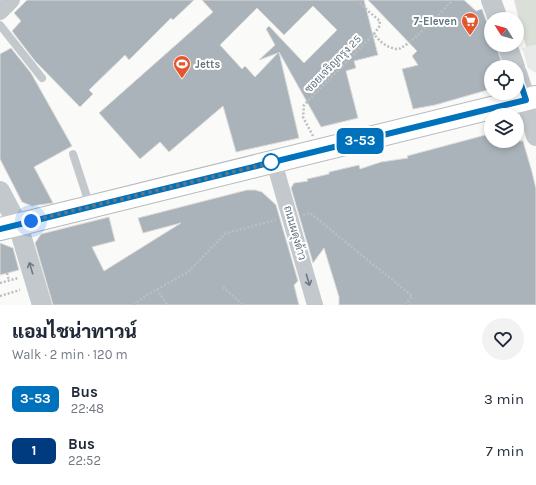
<!DOCTYPE html>
<html lang="en">
<head>
<meta charset="utf-8">
<style>
  :root { --surface:#fff; --page:#f2f2f3; --text:#1f2937; --muted:#747a83 }
  body { margin:0; font-family:Karla,Sarabun,sans-serif; background:var(--page); color:var(--text); height:100vh; display:flex; flex-direction:column; font-size:15px; white-space:nowrap }
  * { box-sizing:border-box; margin:0 }
  p { font-size:13px; color:var(--muted) }
  .icon { flex:none; width:22px; height:22px; fill:none; stroke:currentColor; stroke-width:2; stroke-linecap:round; stroke-linejoin:round }
  .map { position:relative; height:305px; overflow:hidden }
  .details { display:flex; flex-direction:column; background:var(--surface); flex:1 }
  .details>* { flex:none }
  .badge { padding:0 8px; border-radius:6px; font-size:14px; line-height:26px }
  .needle { width:26px; rotate:307deg }
  .tools { position:absolute; left:484px; top:12px; display:grid; gap:8px }
  .tools a { display:grid; place-items:center; width:40px; height:40px; border-radius:50%; background:var(--surface); box-shadow:0 2px 6px #0003; font-size:20px }
  .you { position:absolute; width:20px; height:20px; margin:-10px; border:3px solid #fff; border-radius:50%; background:#1a73e8; box-shadow:0 0 0 6px #1a73e833 }
  .map>.badge { position:absolute; translate:-50% -50%; box-shadow:0 0 0 2px #fff }
  .round { display:grid; place-items:center; flex:none; width:42px; height:42px; border-radius:21px; background:var(--page) }
  .head { display:flex; align-items:center; justify-content:space-between; height:68px; padding:0 12px }
  h1 { font-size:19px; font-weight:800; line-height:30px }
  ul { padding:0; list-style:none }
  li { display:flex; align-items:center; gap:12px; height:52px; padding:0 12px }
  li div { flex:1 }
  li b { display:block; font-size:15px }
  li em { font-style:normal }
  li .badge { min-width:44px; font-weight:700; text-align:center }
  .map>svg:first-child { display:block }
</style>
</head>
<body>
<div class="map">
<svg width="536" height="305" viewBox="0 0 536 305">
  <rect width="100%" height="100%" fill="#fafaf8"/>
  <!-- built -->
  <path fill="#e8e9e9" d="M536,45V73L528,68L522,48Z"/>
  <!-- green -->
  <path fill="#dadfd7" d="M514,0H536V45L526,47Z"/>
  <!-- building -->
  <path fill="#aab3b9" stroke="#dcdcda" fill-rule="evenodd" d="M27,0H194L173,20L171,18L129,60L125,55L89,90L93,94L80,107L35,61L12,31L21,21L14,13Z
    M202,0H364L378,55L354,61L356,68L346,71L358,118L321,127L279,52L299,138L236,152L223,106L169,152L160,142L140,159L99,113L213,12ZM313,6L337,30L304,63L269,26L266,29L275,45L259,60L278,53L255,77L245,66L242,69L220,45L257,8L284,35Z
    M368,0H464L476,11L482,9L487,23L491,29V45H496L503,67H491V89L435,105L413,109L402,69L418,65L412,56L417,51Z
    M11,48L31,73L72,146L34,167L53,203L32,206L22,202L0,159V54Z
    M489,134L490,135H491V141H523L532,172L536,189V305H339V297L324,248L313,263L291,188L294,183L308,181L307,179L329,174V172L359,165L360,169L381,162L408,158L407,156Z
    M247,190H255L262,192L276,205L298,281L294,285L299,305H53L35,243L41,234L109,217L115,241L92,247L104,271L181,223L143,233L138,218Z
    M0,243L13,248L19,270L0,275Z"/>
  <g fill="none" stroke-linecap="round" stroke-linejoin="round">
    <defs>
      <path id="primary" d="M0,229L536,97"/>
    </defs>
    <!-- primary casing -->
    <use href="#primary" stroke="#b5babe" stroke-width="24"/>
    <!-- path -->
    <path stroke="#bbbfc2" stroke-width="2.5" stroke-dasharray="2 2" stroke-linecap="butt" d="M357,0L368,11L380,21L379,27L374,34C379,41 387,48 397,49C406,50 445,8 453,0
      M313,136L303,117L304,105L374,34
      M303,215L310,213L412,296L405,305
      M7,273L9,281
      M0,283L18,278
      M223,287L243,305
      M157,289L167,305
      M0,296L20,290
      M134,305L147,295L188,272L226,233L276,220"/>
    <!-- service -->
    <path stroke="#c3c8cc" stroke-width="8" d="M0,25L42,78
      M73,154L90,206"/>
    <!-- minor -->
    <path stroke="#c3c8cc" stroke-width="16" d="M0,12L12,0
      M274,162L315,305"/>
    <!-- tertiary -->
    <path stroke="#c3c8cc" stroke-width="20" d="M491,0L498,19
      M507,45L515,67
      M517,73L526,100L536,136
      M0,191L18,225L42,305"/>
    <!-- primary -->
    <use href="#primary" stroke="#fff" stroke-width="22"/>
  </g>
  <!-- one-way arrows -->
  <defs><path id="oneway-shaft" d="M-6 0H5M1.5-3L5.5 0L1.5 3" fill="none" stroke-width="1.6" stroke-linecap="round" stroke-linejoin="round"/></defs>
  <g stroke="#6a7a87">
    <use href="#oneway-shaft" transform="translate(31 268) rotate(-107)"/>
    <use href="#oneway-shaft" transform="translate(308 280) rotate(74)"/>
  </g>
  <g fill="none" stroke-linecap="round" stroke-linejoin="round">
    <defs>
      <path id="line" d="M0,229L526,100L517,73"/>
    </defs>
    <!-- line casing -->
    <use href="#line" stroke="#fff" stroke-width="9"/>
    <!-- line -->
    <use href="#line" stroke="#0072bc" stroke-width="6"/>
    <!-- walk -->
    <path stroke="#657683" stroke-width="4" stroke-dasharray="0 7.2" d="M31,221L274,162H271"/>
  </g>
  <!-- icons -->
  <defs>
    <symbol id="supermarket-pin" viewBox="-11 -11 22 30"><path d="M0 17L-7.5 6A9.5 9.5 0 1 1 7.5 6Z" fill="#e4572e" stroke="#fff"/><path d="M-6-5.5h2.5l.6 2H6L4.5 2H-2.5L-4.4-4H-6ZM-1.5 3.2a1.3 1.3 0 1 0 .1 0ZM3 3.2a1.3 1.3 0 1 0 .1 0Z" fill="#fff"/></symbol>
    <symbol id="stadium-pin" viewBox="-11 -11 22 30"><path d="M0 17L-7.5 6A9.5 9.5 0 1 1 7.5 6Z" fill="#e4572e" stroke="#fff"/><path d="M0-5a6.5 5 0 1 0 0 10a6.5 5 0 1 0 0-10ZM-3.5-1.8h7v3.6h-7Z" fill="#fff"/></symbol>
  </defs>
  <g fill-rule="evenodd">
    <use href="#supermarket-pin" x="460" y="11" width="20" height="27"/>
    <use href="#stadium-pin" x="172" y="54" width="20" height="27"/>
  </g>
  <!-- markers -->
  <circle fill="#fff" stroke="#0072bc" stroke-width="2" cx="271" cy="162" r="8"/>
  <g text-anchor="middle" dominant-baseline="central" stroke-width="4" stroke-linejoin="round" paint-order="stroke">
    <!-- poi labels -->
    <g font-size="11" font-weight="bold" fill="#657683" stroke="#fff" text-anchor="end">
      <text x="457" y="21">7-Eleven</text>
      <text x="195" y="64" text-anchor="start">Jetts</text>
    </g>
    <!-- street labels -->
    <g font-size="11" fill="#657683" stroke="#fff">
      <text transform="translate(333 64) rotate(-46)">ซอยเจริญกรุง 25</text>
      <text transform="translate(295 233) rotate(74)">ถนนผดุงด้าว</text>
    </g>
  </g>
</svg>
<div class="tools">
<a><svg class="needle" viewBox="-14 -14 28 28"><path d="M0-13l5 13h-10z" fill="#e53935"/><path d="M0 13l5-13h-10z" fill="#747a83"/></svg></a>
<a><svg class="icon" aria-label="locate" viewBox="0 0 24 24"><circle cx="12" cy="12" r="6"/><path d="M12 2v4M12 18v4M2 12h4M18 12h4"/></svg></a>
<a><svg class="icon" aria-label="layers" viewBox="0 0 24 24"><path d="M12 4l9 5-9 5-9-5zM3 14l9 5 9-5"/></svg></a>
</div>
<div class="you" style="left:31px;top:221px"></div>
<b class="badge" style="left:360px;top:141px;background:#0072bc;color:#fff">3-53</b>
</div>
<section class="details">
<div class="head"><div><h1>แอมไชน่าทาวน์</h1><p>Walk · 2 min · 120 m</p></div><a class="round"><svg class="icon" aria-label="heart" viewBox="0 0 24 24"><path d="M12 20l-8-8c-3-5 5-10 8-4 3-6 11-1 8 4z"/></svg></a></div>
<ul>
<li><span class="badge" style="background:#0072bc;color:#fff">3-53</span><div><b>Bus</b><p>22:48</p></div><em>3 min</em></li>
<li><span class="badge" style="background:#003b80;color:#fff">1</span><div><b>Bus</b><p>22:52</p></div><em>7 min</em></li>
</ul>
</section>
</body>
</html>
